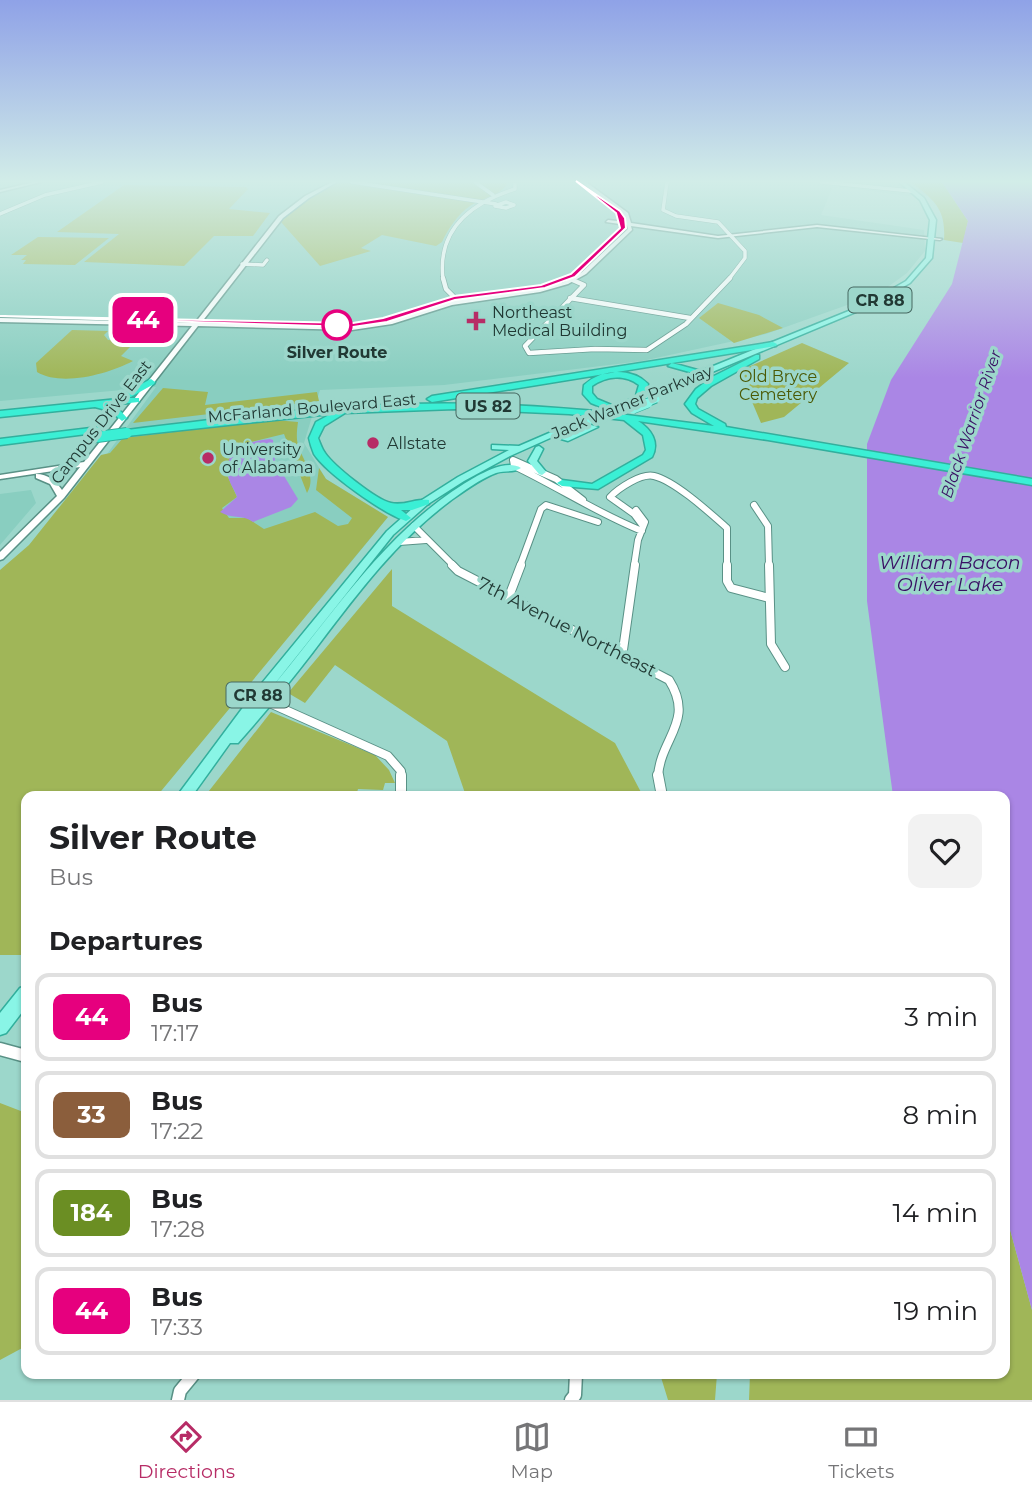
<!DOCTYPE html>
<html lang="en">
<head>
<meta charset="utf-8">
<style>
  :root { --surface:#fff; --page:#f2f2f2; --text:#202124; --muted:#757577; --line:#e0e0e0; --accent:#b72c66 }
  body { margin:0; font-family:Montserrat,sans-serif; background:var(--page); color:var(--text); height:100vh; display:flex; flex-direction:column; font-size:26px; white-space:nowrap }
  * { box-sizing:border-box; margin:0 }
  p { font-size:23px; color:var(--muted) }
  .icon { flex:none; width:38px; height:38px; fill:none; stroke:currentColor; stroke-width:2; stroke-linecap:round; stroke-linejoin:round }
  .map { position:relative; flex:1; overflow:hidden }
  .drawer { position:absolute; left:21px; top:791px; width:989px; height:588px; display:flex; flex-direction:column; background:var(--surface); border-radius:14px; box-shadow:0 2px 5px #0004 }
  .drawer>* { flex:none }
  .badge { padding:0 14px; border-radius:10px; font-size:24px; line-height:46px }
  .map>.badge { position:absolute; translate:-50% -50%; box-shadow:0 0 0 4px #fff }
  h2 { padding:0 28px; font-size:26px; line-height:63px }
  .round { display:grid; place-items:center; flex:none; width:74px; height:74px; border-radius:14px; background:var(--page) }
  .head { display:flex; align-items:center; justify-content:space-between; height:119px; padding:0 28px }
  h1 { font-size:33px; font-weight:700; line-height:52px }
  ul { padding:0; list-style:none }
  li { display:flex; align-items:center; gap:21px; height:88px; margin:0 14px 10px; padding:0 14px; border:4px solid var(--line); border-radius:14px }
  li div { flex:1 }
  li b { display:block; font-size:26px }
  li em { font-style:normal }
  li .badge { min-width:77px; font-weight:700; text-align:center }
  .tabs { display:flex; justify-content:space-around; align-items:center; height:98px; border-top:2px solid var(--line); background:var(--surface); font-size:19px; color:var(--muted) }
  .tabs a { display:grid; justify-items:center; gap:4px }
  .tabs .active { color:var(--accent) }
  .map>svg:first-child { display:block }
</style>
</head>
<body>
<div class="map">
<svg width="1032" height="1400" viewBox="0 0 1032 1400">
  <rect width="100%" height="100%" fill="#9cd7cb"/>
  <!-- built -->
  <path fill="#89cec0" d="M0,182H940L948,196H908L833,186L821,215L924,230L925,251L907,273L878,294L766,334L642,361L444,385L320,390L304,443L326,479L388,517L319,601L95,489L83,487L156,387L0,401Z
    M31,490L36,503L0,545V494Z"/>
  <!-- green -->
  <path fill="#a0b658" d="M339,182H508C503,195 482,198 470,206C458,214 448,229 442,242L436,246L382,235L361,248L371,251L320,266L281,222L303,202Z
    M911,182H942L968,221L963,243L944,240C946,209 935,201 911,182Z
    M124,185L246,187L248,189L229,209L270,213L253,236H214L184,266L84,262L119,234L57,232Z
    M38,237L109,238L75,265L23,264L26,260H21L27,255H11Z
    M718,303L759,315L783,328L734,343L699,318Z
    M72,330L108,331L104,335L108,340L136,341L121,356L133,361C108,374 62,387 37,372L36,363Z
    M802,343L849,363L784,417L761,423L739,371Z
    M163,388L208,392L205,405L317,392L319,401L133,423Z
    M275,420L298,422C297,429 296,438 298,445C303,461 317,476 307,493L284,434L243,444L227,475L237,497L222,508L229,518H247L264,529L315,512L338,526L348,524L352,518L316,490L319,468L326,479L388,517L157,796H26V955H0V570L29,545L101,455L110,453L123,438Z
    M392,569V606L615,743L643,796H466L447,741L335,665L305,703L288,693Z
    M271,712L375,755L389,770L395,783H385L383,790L358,789L356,796H205Z
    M0,1103L26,1113V1346L0,1360Z
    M1005,1211L1032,1310V1400H749L750,1374H1004Z
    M660,1374H717L715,1400H668Z"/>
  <!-- water -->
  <path fill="#aa86e5" d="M942,182H1032V1310L1005,1211L1004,796H893L867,601V444L891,380L952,284L968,221Z
    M270,439L273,440L275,461L298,499L291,507L253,522C242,514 231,519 220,512L237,497C235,490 229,483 228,475C223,448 251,441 270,439Z"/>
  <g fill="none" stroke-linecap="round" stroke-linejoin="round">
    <defs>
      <path id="street-far5" d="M352,182L496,204
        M475,182L493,195
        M667,182L663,210L676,216L718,222L745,251V258L729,279
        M821,182L911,191
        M506,202L514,205L506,208L495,206Z
        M0,214L45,195L102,182
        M242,264L263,265L267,260
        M568,278L571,279
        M443,279C437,229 471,203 515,189V184"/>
      <path id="street-far4" d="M443,278L446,289L458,301
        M568,278L584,285L525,346L529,353L595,349L647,350L686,324L730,278
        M570,298L690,318"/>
      <path id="street-far3" d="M513,460L514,466C558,487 597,513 642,531
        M513,460L556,479L583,500
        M754,505L768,526L769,566
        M414,526L454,566
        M643,526L634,514L610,497C619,488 641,473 654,476C675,481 710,513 727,528V566
        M399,542L426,540
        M520,566L541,509L546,505L598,522
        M634,566L638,540L645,522L636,510"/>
      <path id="street-far2" d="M452,565L458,571L669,680C695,721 661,737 658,776
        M727,565V581L731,588L769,598
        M769,565L771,644L785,667
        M508,599L521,565
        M622,657L635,565
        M263,700L388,756L401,771V776"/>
      <path id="street-far1" d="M401,775V796
        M658,775L662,796"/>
      <path id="street" d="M0,1049L22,1055L26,1052
        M178,1400L180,1391L194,1374
        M571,1400L575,1395L576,1374"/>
      <path id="secondary" d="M34,182H41L0,192V190Z
        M332,182H337L309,198L283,218L201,323L352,326L389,321L451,301L540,288L564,282L582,272L628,229L627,225L606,222L608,220L626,222L624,215L581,182H586L628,213L631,223L718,236L817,225L942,239L940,240L817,227L718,238L631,226L632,230L586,274L568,284L540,292L452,305L392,324L352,330L198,326L64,498L3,559L0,560V552L57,496L50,484L36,478V474C48,474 56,481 62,490L80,467L0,479V475L84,462L192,326L0,322V318L195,323L279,216L305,196Z"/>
      <path id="primary" d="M899,182H904L924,198L936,220L932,258L910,283L870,306L643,401H637V397L866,304L906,281L926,258L930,220L920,200Z
        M570,424L577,426L510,456L464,481L428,504L393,535L269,691C333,615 388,526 477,476C489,470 508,460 521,468C514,473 504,470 496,473C480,479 464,491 450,501C395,542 354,598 313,652C289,683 264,714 238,743H230L192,796H177L253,694L387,531L422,500L458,477L509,450L492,449V445L519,446Z
        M591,425L598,427L568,441L561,439Z
        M539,446L543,449L537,461L546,472L542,475L539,474L528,461L536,447Z
        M26,986V1007L6,1033L0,1035V1013L20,988Z"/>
      <path id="highway" d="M773,342L777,344L776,346L432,402L427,399L432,396Z
        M756,355H759V359L711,386L697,398L695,404L698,409L725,424L726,427L1032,479V485L768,440L638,421C651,429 660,442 652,457L598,489L562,486L557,483L562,480L592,484L643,455L646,450L643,435L624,420L569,414L455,409L345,413L324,426L318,438C320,443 322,449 325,453C334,466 376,500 391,503C405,506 416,498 429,500V504L412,510H401L411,518L406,521C384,514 326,473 314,454C312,449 310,443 309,438L316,422L331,414L127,436L122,433L127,430C220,419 314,406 408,404C478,402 547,406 616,413L591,403L583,394L584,385C601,369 631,367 648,384L645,399L640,402L635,399L639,385C624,374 607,376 592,386V393L597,399L621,409L623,411L619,414L714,426L692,413L685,404L696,389L711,378L668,366L672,363L712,374V377Z
        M151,379L155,382L154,384L129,398H139V402L109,405C117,407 122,412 127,418L122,421L110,411L95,407L0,417V411L118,399L119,396Z
        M99,427L102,428V432L0,445V439Z"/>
    </defs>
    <!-- street-far5 casing -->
    <use href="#street-far5" stroke="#599186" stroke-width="4.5"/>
    <!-- street-far4 casing -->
    <use href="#street-far4" stroke="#599186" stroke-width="6"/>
    <!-- street-far3 casing -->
    <use href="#street-far3" stroke="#599186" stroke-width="8"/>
    <!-- street-far2 casing -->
    <use href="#street-far2" stroke="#599186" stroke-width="10"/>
    <!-- street-far1 casing -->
    <use href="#street-far1" stroke="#599186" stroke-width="12"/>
    <!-- street casing -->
    <use href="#street" stroke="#599186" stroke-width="15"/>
    <!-- secondary casing -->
    <use href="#secondary" stroke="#599186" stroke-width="3"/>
    <!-- primary casing -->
    <use href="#primary" stroke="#32af9d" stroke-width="3"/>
    <!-- highway casing -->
    <use href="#highway" stroke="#32af9d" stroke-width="3"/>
    <!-- street-far5 -->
    <use href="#street-far5" stroke="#fff" stroke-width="3.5"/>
    <!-- street-far4 -->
    <use href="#street-far4" stroke="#fff" stroke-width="4.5"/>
    <!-- street-far3 -->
    <use href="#street-far3" stroke="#fff" stroke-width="6"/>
    <!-- street-far2 -->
    <use href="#street-far2" stroke="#fff" stroke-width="8"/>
    <!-- street-far1 -->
    <use href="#street-far1" stroke="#fff" stroke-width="10"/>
    <!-- street -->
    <use href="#street" stroke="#fff" stroke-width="12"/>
    <!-- secondary -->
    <use href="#secondary" fill="#fff" fill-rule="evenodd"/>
    <!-- primary -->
    <use href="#primary" fill="#89f5e6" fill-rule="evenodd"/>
    <!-- highway -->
    <use href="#highway" fill="#3befd5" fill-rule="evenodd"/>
    <defs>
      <path id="primary-bridge-far1" d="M627,404L640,399
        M644,404L656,399"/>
      <path id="primary-bridge" d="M633,409L648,403
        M573,426L631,403"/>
      <path id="highway-bridge" d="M90,438L127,433"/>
    </defs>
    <!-- primary-bridge-far1 casing -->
    <use href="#primary-bridge-far1" stroke="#32af9d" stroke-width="9" stroke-linecap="butt"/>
    <!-- primary-bridge casing -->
    <use href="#primary-bridge" stroke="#32af9d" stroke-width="10" stroke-linecap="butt"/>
    <!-- highway-bridge casing -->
    <use href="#highway-bridge" stroke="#32af9d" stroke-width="12" stroke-linecap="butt"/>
    <!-- primary-bridge-far1 -->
    <use href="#primary-bridge-far1" stroke="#89f5e6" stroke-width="7"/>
    <!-- primary-bridge -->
    <use href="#primary-bridge" stroke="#89f5e6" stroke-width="9"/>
    <!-- highway-bridge -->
    <use href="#highway-bridge" stroke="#3befd5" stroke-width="10"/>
  </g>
  <!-- sky -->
  <linearGradient id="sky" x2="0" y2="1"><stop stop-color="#8fa2e7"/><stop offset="0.48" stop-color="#d2ede8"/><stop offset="1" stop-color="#d2ede8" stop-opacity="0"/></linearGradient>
  <rect width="1032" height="378" fill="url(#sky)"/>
  <!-- line -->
  <path fill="#e6007e" stroke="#fff" stroke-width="2" d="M576,181L620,211L625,218L626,228L575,277L545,288L455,300L387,322L353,327L0,316L353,323L383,318L454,296L541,285L571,274L620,228L616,213Z"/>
  <!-- markers -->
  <g fill="#b72c66" stroke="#9cd7cb" stroke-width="2.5">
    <path d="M472.5 310.5h7v7h7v7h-7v7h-7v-7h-7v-7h7z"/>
    <circle cx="373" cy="443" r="7"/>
    <circle cx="208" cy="458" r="7"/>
  </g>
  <circle fill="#fff" stroke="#e6007e" stroke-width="3.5" cx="337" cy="325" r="14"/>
  <g text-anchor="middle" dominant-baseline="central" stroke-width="7" stroke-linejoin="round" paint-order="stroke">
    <!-- shield labels -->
    <g fill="#9cd7cb" stroke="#466861" stroke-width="2">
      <rect x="848.5" y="287.5" width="63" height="25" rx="5"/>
      <rect x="456.5" y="393.5" width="63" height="25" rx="5"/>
      <rect x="226.5" y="682.5" width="63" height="25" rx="5"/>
    </g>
    <g font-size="16" font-weight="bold" fill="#213934">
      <text x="880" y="300">CR 88</text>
      <text x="488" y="406">US 82</text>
      <text x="258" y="695">CR 88</text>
    </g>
    <!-- far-poi labels -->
    <g font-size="16" fill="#213934" stroke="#9cd7cb" text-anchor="start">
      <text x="492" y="312">Northeast<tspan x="492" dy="18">Medical Building</tspan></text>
      <text x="387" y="443">Allstate</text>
      <text x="222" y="449">University<tspan x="222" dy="18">of Alabama</tspan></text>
    </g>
    <!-- far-stop labels -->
    <g font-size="16" font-weight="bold" fill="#213934" stroke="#9cd7cb">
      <text x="337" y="352">Silver Route</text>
    </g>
    <!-- far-park labels -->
    <g font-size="16" fill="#4a5904" stroke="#9cd7cb">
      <text x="778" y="376">Old Bryce<tspan x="778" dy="18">Cemetery</tspan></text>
    </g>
    <!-- far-street labels -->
    <g font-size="16" fill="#213934" stroke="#9cd7cb">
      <text transform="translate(632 402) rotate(-22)">Jack Warner Parkway</text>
      <text transform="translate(312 408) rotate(-5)">McFarland Boulevard East</text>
      <text transform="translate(101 422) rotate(-52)">Campus Drive East</text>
    </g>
    <!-- far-water labels -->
    <g font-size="16" font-style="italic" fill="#390f64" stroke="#9cd7cb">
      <text transform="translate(971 424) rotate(-71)">Black Warrior River</text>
    </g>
    <!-- street labels -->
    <g font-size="18" fill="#213934" stroke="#9cd7cb">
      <text transform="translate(567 627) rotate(27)">7th Avenue Northeast</text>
    </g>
    <!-- water labels -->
    <g font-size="19" font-style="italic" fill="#390f64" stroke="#9cd7cb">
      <text x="950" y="562">William Bacon<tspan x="950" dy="22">Oliver Lake</tspan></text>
    </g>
  </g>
</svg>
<b class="badge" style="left:143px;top:320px;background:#e6007e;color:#fff">44</b>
<section class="drawer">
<div class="head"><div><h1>Silver Route</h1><p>Bus</p></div><a class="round"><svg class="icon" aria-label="heart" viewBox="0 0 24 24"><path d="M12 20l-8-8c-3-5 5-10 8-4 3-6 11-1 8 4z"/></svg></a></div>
<h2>Departures</h2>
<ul>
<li><span class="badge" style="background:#e6007e;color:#fff">44</span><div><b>Bus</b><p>17:17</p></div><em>3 min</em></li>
<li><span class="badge" style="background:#8b5e3c;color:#fff">33</span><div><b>Bus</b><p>17:22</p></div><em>8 min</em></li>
<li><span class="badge" style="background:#6b8e23;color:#fff">184</span><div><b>Bus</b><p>17:28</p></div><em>14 min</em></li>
<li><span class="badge" style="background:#e6007e;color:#fff">44</span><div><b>Bus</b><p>17:33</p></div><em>19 min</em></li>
</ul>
</section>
</div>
<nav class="tabs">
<a class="active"><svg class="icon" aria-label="directions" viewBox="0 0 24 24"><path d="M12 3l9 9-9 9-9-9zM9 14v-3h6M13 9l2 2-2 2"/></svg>Directions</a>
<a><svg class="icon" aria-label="map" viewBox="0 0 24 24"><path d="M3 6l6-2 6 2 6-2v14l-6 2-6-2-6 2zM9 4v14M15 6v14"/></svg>Map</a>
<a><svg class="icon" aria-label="tickets" viewBox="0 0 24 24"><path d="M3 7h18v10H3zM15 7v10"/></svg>Tickets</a>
</nav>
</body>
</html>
